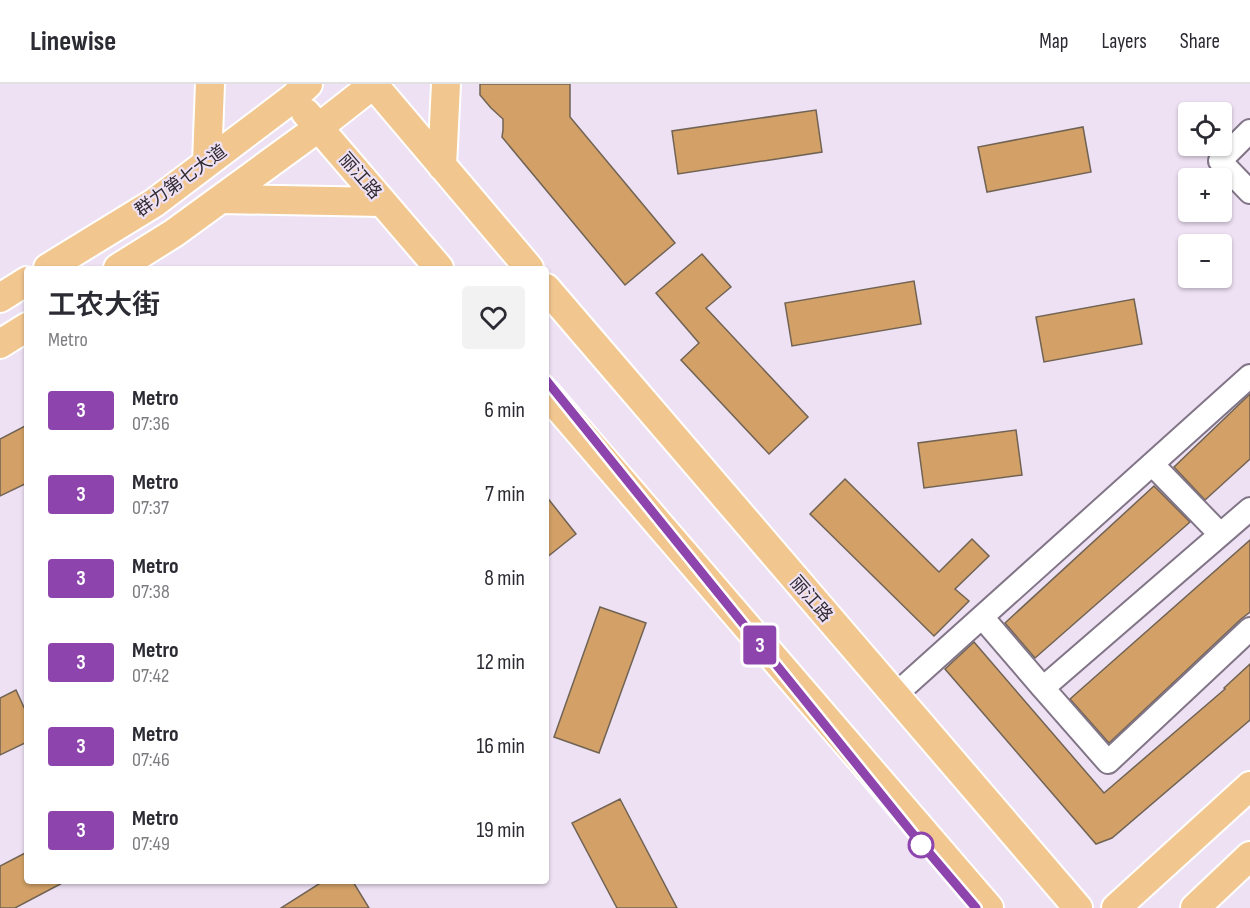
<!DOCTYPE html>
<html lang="en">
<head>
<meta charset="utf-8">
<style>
  :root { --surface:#fff; --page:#f2f2f3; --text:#2b2b33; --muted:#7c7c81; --line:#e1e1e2 }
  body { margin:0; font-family:"Sofia Sans Condensed","Noto Sans SC",sans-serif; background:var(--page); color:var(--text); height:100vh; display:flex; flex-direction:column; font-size:22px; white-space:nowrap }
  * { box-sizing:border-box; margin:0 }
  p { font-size:20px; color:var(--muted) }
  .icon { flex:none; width:33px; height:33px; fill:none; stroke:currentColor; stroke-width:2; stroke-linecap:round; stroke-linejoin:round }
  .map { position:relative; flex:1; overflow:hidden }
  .drawer { position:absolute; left:24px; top:182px; width:525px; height:618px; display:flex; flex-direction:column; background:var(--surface); border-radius:6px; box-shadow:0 2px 4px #0004 }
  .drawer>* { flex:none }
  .badge { padding:0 12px; border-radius:4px; font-size:21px; line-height:39px }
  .fabs { position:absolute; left:1178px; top:18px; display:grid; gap:12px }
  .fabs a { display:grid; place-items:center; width:54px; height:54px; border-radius:6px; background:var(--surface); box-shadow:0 2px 4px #0004; font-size:30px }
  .map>.badge { position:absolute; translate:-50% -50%; box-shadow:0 0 0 3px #fff }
  .round { display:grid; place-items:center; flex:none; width:63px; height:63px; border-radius:6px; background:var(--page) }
  .summary { display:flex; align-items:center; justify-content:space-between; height:102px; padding:0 24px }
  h1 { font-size:28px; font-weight:600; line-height:45px }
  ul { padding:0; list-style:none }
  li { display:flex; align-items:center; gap:18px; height:84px; padding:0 24px }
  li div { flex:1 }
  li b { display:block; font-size:22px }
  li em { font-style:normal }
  li .badge { min-width:66px; font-weight:700; text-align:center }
  header { display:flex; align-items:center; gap:36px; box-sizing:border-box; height:84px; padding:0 30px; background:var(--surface); border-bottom:2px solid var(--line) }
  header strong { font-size:28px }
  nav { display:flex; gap:33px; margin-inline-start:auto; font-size:21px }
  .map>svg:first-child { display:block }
</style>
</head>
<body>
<header>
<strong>Linewise</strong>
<nav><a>Map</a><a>Layers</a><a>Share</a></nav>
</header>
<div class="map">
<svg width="1250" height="824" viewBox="0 0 1250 824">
  <rect width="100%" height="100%" fill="#eee1f4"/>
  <!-- building -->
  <path fill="#d3a167" stroke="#716354" stroke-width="1.5" d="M480,0H570V33L675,159L625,201L502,53L503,46V35L491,24L480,11Z
    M816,26L822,68L678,90L672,47Z
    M1083,43L1091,88L987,108L978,63Z
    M702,170L731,203L706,224L808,333L769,370L681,276L699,259L656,209Z
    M914,197L921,240L792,262L785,219Z
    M1134,215L1142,260L1044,278L1036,233Z
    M1250,310V375L1205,416L1174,383Z
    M27,341V399L0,412V355Z
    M1016,346L1022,391L924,404L918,359Z
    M845,395L939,488L972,455L989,472L955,505L969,517L934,552L810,430Z
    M1154,402L1190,438L1035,574L1005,539Z
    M546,412L576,450L546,474Z
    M1250,456V528L1241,535L1109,659L1070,615Z
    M600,523L646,539L599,669L554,653Z
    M974,558L1104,709L1225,605L1224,604L1250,580V636L1112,754L1096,760L945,585Z
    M16,606L27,630V658L0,671V614Z
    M620,715L677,824H617L572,739Z
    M27,768V796H68L15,824H0V782Z
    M325,796H352L369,824H281Z"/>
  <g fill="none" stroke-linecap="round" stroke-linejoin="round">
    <defs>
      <path id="minor" d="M1250,47L1220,77L1250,108
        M1152,380L1220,450
        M982,533L1043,604L1250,425
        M1043,604L1108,678L1250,545
        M894,612L1250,292"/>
      <path id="major" d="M373,0L529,184
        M306,29L439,184
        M207,79L210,0
        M442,82L446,0
        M221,115L382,118
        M48,184L154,119L293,14L308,0
        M118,184L174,149L318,44L374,0
        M546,204L1078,824
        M0,214L27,197
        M0,260L27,243
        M546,309L989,824
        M1116,824L1250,702
        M1195,824L1250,772"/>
    </defs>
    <!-- minor casing -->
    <use href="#minor" stroke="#817587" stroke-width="26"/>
    <!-- major casing -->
    <use href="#major" stroke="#fff" stroke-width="32"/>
    <!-- minor -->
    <use href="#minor" stroke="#fff" stroke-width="22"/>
    <!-- major -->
    <use href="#major" stroke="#f2c68f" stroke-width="28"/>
  </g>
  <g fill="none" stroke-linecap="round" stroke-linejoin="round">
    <defs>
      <path id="line" d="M546,296L913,750L976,824"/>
    </defs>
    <!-- line casing -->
    <use href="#line" stroke="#fff" stroke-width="14"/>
    <!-- line -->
    <use href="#line" stroke="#8e44ad" stroke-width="9"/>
  </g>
  <!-- markers -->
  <circle fill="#fff" stroke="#8e44ad" stroke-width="3" cx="921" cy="761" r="12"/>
  <g text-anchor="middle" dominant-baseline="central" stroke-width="4.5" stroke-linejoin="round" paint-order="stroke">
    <!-- street labels -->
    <g font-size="18" fill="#302b33" stroke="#eee1f4">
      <text transform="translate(360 92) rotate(49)">丽江路</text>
      <text transform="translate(181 97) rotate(-36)">群力第七大道</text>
      <text transform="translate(811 515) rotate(49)">丽江路</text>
    </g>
  </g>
</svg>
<div class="fabs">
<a><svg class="icon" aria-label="locate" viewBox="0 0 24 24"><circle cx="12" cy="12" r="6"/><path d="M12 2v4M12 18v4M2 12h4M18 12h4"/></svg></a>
<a>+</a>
<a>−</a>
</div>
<b class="badge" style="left:760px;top:561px;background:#8e44ad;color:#fff">3</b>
<section class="drawer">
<div class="summary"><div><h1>工农大街</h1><p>Metro</p></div><a class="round"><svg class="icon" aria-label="heart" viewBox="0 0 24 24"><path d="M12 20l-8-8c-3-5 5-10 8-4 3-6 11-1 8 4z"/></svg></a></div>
<ul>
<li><span class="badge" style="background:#8e44ad;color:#fff">3</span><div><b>Metro</b><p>07:36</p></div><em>6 min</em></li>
<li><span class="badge" style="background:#8e44ad;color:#fff">3</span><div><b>Metro</b><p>07:37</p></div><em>7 min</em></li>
<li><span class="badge" style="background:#8e44ad;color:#fff">3</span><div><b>Metro</b><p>07:38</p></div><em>8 min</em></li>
<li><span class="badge" style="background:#8e44ad;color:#fff">3</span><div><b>Metro</b><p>07:42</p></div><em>12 min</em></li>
<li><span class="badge" style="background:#8e44ad;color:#fff">3</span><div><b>Metro</b><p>07:46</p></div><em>16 min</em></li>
<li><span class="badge" style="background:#8e44ad;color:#fff">3</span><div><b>Metro</b><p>07:49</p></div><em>19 min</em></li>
</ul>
</section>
</div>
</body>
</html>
